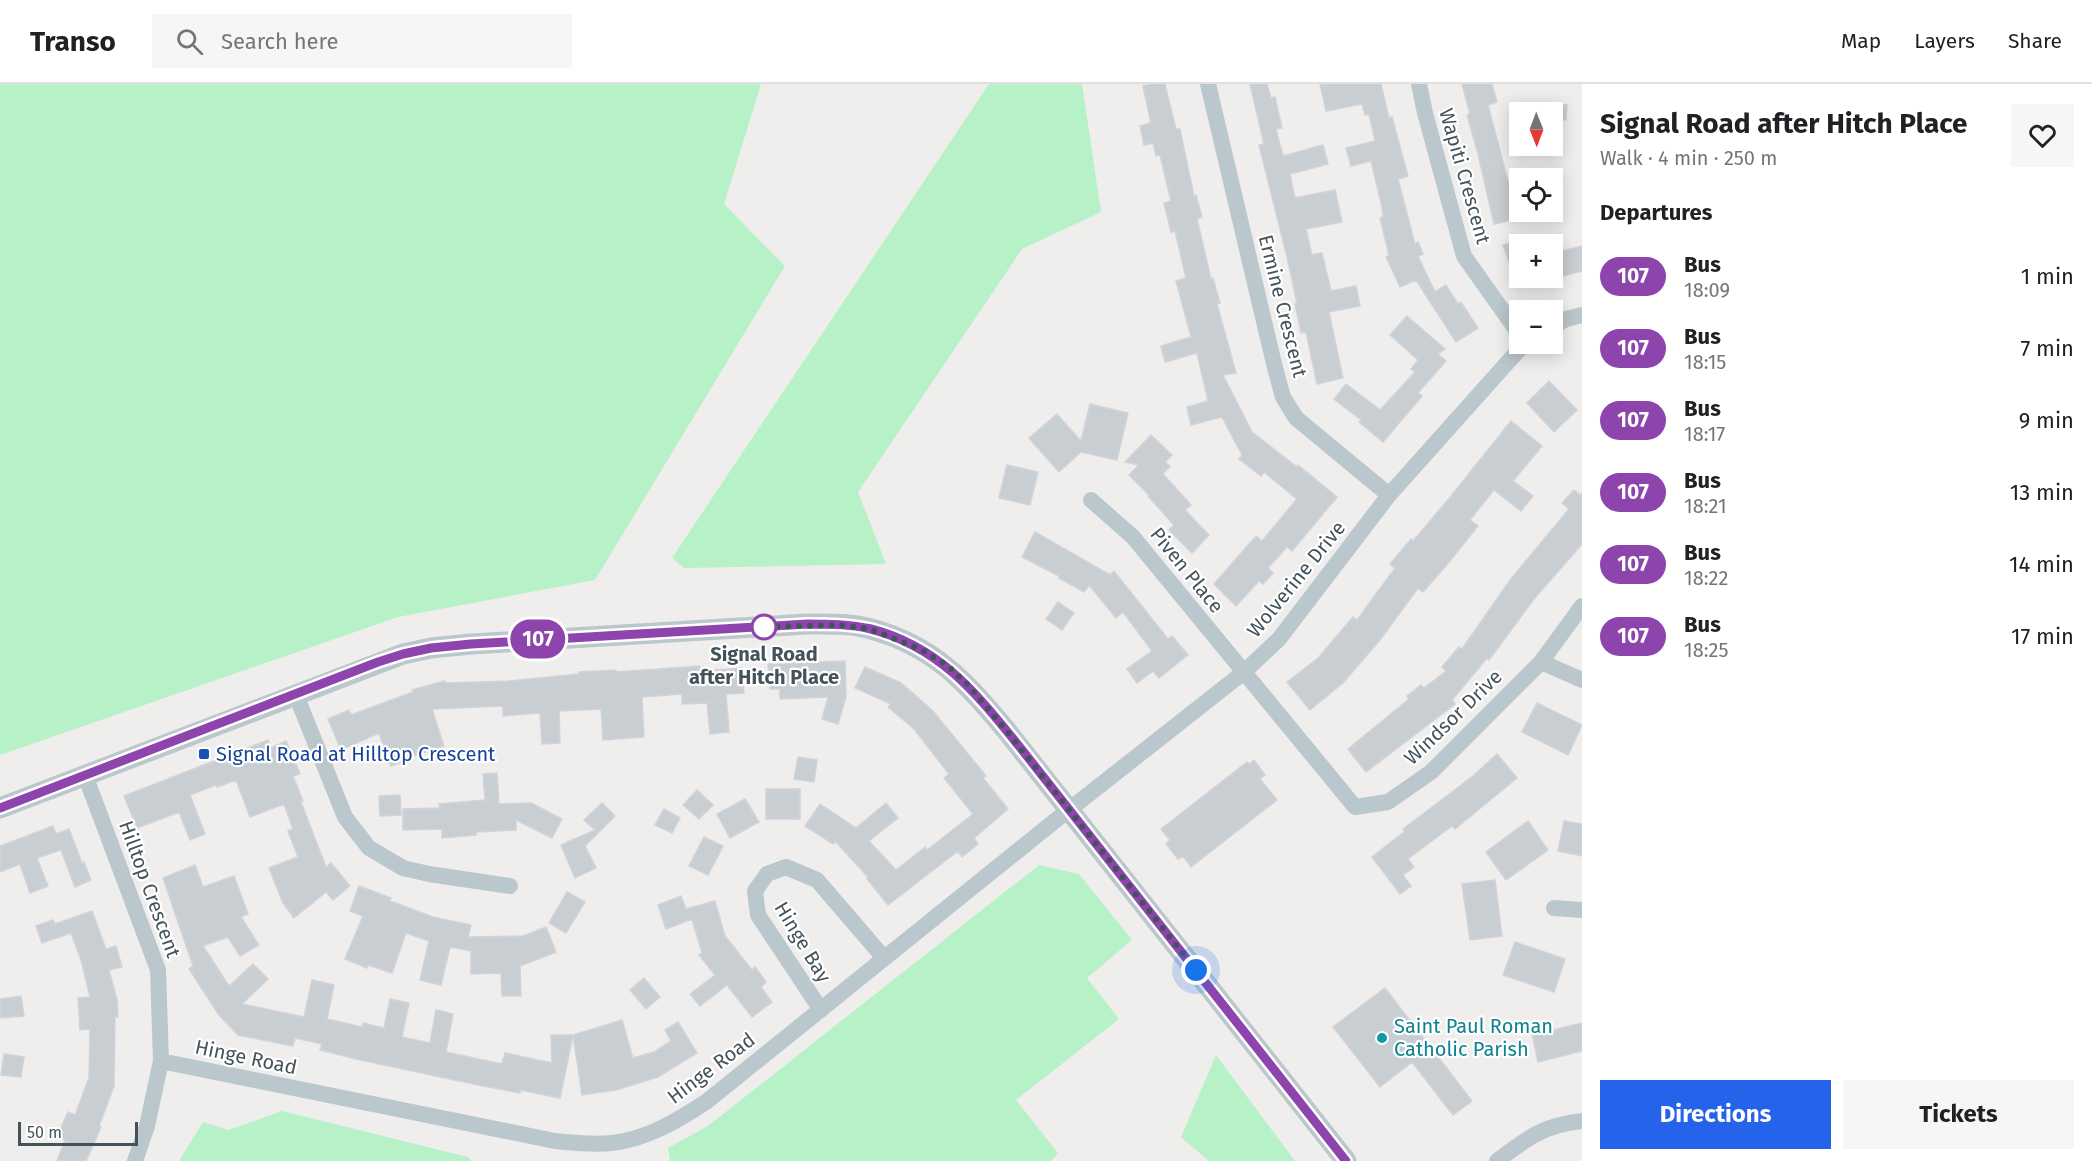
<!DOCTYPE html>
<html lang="en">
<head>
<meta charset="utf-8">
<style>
  :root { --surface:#fff; --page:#f6f6f6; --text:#202124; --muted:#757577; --line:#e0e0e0; --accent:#2563eb }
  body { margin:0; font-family:"Fira Sans",sans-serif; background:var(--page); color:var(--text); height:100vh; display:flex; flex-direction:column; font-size:22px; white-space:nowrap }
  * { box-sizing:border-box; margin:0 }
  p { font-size:20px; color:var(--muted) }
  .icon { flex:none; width:33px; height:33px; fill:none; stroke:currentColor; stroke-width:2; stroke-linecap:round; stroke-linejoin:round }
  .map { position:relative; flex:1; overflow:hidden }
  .sheet { display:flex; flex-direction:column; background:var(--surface); width:510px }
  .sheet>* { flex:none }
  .badge { padding:0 12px; border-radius:20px; font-size:21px; line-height:39px }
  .needle { width:39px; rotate:179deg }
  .controls { position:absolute; left:1509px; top:18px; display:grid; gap:12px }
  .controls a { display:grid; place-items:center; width:54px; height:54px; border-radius:0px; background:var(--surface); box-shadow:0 3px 15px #0003; font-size:30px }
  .scale { position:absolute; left:18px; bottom:15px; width:120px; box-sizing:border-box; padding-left:6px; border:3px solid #44535b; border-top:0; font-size:16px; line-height:21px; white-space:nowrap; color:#44535b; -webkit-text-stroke:4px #fff; paint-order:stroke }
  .you { position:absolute; width:30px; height:30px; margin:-15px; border:4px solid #fff; border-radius:50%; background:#1a73e8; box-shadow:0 0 0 9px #1a73e833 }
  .map>.badge { position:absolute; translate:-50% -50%; box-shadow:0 0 0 3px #fff }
  h2 { padding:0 18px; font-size:22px; line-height:54px }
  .round { display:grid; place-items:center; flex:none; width:63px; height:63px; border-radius:0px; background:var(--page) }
  .overview { display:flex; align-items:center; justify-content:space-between; height:102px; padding:0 18px }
  h1 { font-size:28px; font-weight:700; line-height:45px }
  .button { display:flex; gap:12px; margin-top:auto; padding:12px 18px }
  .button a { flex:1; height:69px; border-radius:0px; background:var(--accent); color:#fff; font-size:24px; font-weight:700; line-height:69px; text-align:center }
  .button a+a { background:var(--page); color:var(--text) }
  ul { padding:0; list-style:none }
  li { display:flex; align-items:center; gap:18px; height:72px; padding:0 18px }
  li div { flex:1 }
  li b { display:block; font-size:22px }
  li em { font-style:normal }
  li .badge { min-width:66px; font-weight:700; text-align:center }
  header { display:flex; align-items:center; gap:36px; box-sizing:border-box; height:84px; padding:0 30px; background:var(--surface); border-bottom:2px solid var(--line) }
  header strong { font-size:28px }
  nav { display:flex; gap:33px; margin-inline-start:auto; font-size:21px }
  .search { width:420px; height:54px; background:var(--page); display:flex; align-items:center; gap:15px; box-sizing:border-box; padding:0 21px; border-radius:0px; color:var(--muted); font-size:22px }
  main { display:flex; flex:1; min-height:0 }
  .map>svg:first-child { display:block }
</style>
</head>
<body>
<header>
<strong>Transo</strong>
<div class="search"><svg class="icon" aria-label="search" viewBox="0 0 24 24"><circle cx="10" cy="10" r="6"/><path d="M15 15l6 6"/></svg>Search here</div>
<nav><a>Map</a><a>Layers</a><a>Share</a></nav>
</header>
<main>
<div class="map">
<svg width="1582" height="1077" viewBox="0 0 1582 1077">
  <rect width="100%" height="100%" fill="#f0eded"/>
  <!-- green -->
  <path fill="#b7f1c7" d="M0,0H761L724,120L785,182L595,496L398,533L0,671Z
    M989,0H1082L1101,128L1022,165L858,408L886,480L684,484L672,474Z
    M1039,781L1079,790L1132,856L1087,894L1119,935L1016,1016L1058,1069L1051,1077H670L668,1064L708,1042Z
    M1216,971L1295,1077H1209L1181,1053Z
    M282,1027L468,1073L471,1077H179L203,1038L229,1046Z"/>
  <!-- building -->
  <path fill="#c9ced2" stroke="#d0d4d9" stroke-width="1.5" d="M1152,0H1165L1176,45H1180L1194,112L1196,111L1202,133L1197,135L1211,195L1213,194L1220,219L1217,220L1236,289L1223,291L1252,348L1297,383L1298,381L1337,413L1292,467L1287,463L1268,484L1273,489L1263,500L1259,497L1236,522L1214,500L1256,452L1262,457L1297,415L1264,388L1261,392L1239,375L1242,371L1222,333L1191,341L1187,323L1208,317L1197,269L1165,278L1161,262L1191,253L1176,197L1186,194L1175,147L1171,148L1164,119L1171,117L1160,71L1156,72L1153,59L1144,61L1140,42L1151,39L1143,2Z
    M1250,0H1267L1271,14L1275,13L1282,44L1276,45L1283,72L1323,61L1328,80L1290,90L1295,114L1335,106L1342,138L1306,145L1312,171L1322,169L1331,207L1356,202L1360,222L1329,228L1343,294L1317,300L1306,248L1301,249L1295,220L1297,219L1287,173L1259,61L1264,60Z
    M1320,0H1381L1389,34L1392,33L1408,92L1398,95L1415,160L1418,158L1423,170L1418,172L1435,208L1446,201L1458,220L1461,218L1478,244L1456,258L1416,196L1400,203L1386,173L1389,171L1380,134L1383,133L1382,123L1371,77L1351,82L1346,64L1375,57L1369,30L1365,31L1362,20L1326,27Z
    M1462,0H1492L1497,18L1488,21L1518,135L1494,140L1478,70L1467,31L1470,30Z
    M1552,20L1567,21L1566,36L1552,35Z
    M1520,156V203H1518L1503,161Z
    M1582,162V187L1558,193V168Z
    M1407,232L1445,265L1438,270L1446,277L1418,309L1422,312L1383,358L1359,338L1361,336L1334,315L1346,300L1380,326L1415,288L1411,285L1418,276L1390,251Z
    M1549,297L1577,326L1554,348L1527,319Z
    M1090,320L1128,329L1117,376L1081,368L1059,388L1029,354L1057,330L1081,357Z
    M1511,337L1542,362L1513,397L1533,412L1521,427L1494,406L1470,436L1478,442L1445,483L1423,508L1418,504L1380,556L1343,599L1310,626L1287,598L1318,574L1353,533L1357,536L1395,484L1390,480L1411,455L1413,457L1447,417Z
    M1151,351L1172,371L1165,378L1170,382L1163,390L1191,421L1185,426L1209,451L1192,469L1169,446L1174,441L1148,412L1149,411L1129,391L1139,381L1125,378Z
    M1007,381L1038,388L1030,421L999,414Z
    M1574,406L1580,411L1582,409V460L1534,515L1489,576L1487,574L1452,616L1455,620L1366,688L1348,665L1409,615L1407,612L1421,601L1424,604L1446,587L1442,583L1459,563L1462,565L1510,496L1569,425L1562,419Z
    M1035,448L1110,491L1114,487L1168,555L1172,552L1188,571L1159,594L1153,587L1137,599L1127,585L1152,567L1123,528L1116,534L1089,501L1084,508L1059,494V492L1022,473Z
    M1058,518L1074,529L1062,546L1046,535Z
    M845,577L846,613L838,640L822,635L828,613L780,615V605H770L768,580Z
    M700,582V587L742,584L744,609L726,610L729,648L710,650L707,619L682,620V610L642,613L644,653L603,656L601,625L559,627L560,659L542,660L540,629L503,632V622L432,625L444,662L407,674L408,676L391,682L379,649L341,666L328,635L349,626L351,631L413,608L412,606L445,597L446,599L509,597L579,590V588L616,586V588Z
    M865,583L901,599L933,627L986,692L983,694L1008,725L974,754L978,760L962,773L958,767L888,821L867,795L868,793L835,757L833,760L805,742L820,720L856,744L886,719L898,734L869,757L896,786L925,763L927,766L973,730L944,694L949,690L914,645L888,623L891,620L855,604Z
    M1537,619L1582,641L1568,671L1522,648Z
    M268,656L271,664L286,657L300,690L293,692L303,717L301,718L326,783L331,779L350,802L333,816L326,808L294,834L283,819L269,784L298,773L288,747L293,745L284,720L250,733L236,696L217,703L216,701L190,711L205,750L190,756L179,728L137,744L124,712Z
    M1497,670L1517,694L1455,745L1452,742L1408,775L1414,783L1403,791L1411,802L1400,810L1372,773L1405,747L1403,745L1473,692Z
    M798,673L817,676L814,698L794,695Z
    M1254,676L1265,691L1260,695L1277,716L1191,783L1183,772L1178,775L1166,760L1170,756L1161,745L1247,678L1249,680Z
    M497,689L499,720L531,719L562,735L552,754L516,736V746L476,748V751L442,754V745L403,746V725L440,724L439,720L485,716L483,690Z
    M766,705H800V735H766Z
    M697,706L713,721L699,735L683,721Z
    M400,711L401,731L380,732L379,712Z
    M745,715L759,738L730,754L717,730Z
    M602,719L615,732L585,762L596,784L575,794L561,761L595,746L584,736Z
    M664,725L680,734L672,749L655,741Z
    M1528,737L1548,766L1506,796L1486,768Z
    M1564,737L1582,740V772L1558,767Z
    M53,742L56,750L69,745L82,779L84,778L91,796L75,803L61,766L37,774L48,802L30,809L20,780L0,788V762Z
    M704,753L723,762L708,791L689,782Z
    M195,781L203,803L234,792L248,830L241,833L259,861L240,872L228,853L203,862L229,902L253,880L268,895L242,920L304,933L312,896L334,901L327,935L362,943L363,939L384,944L390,915L409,919L402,953L430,959L436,926L453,930L446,968L502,980L505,969L552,979L551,951H573L560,1014L520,1006V1009L478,1001L356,975L320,966L322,960L295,954L293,962L238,951L219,931L189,885L193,882L163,794Z
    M1495,796L1502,852L1470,856L1462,800Z
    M359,802L391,814L390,817L433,833L471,841L468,853L523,852L546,843L556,868L520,882L521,912H502L501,889L471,890V867L450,863L441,901L420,896L429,857L406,849L392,889L368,881L367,884L345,875L363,832L350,827Z
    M567,808L585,818L566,849L549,839Z
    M681,812L686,825L715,817L725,852L752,886L755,883L766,898L761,903L772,918L752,933L727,901L700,922L690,910L715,891L699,871L702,869L692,835L666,845L658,821Z
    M92,827L106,865L116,862L122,883L109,886L117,916L118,933H115L114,1002L99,1042L101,1043L86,1077H57L65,1056L57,1053L68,1028L75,1031L89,994L90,945L80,946L78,914L90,913L81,876L71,849L42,859L36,842L53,836L55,840Z
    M1515,858L1565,875L1554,908L1503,891Z
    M644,894L660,913L646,925L630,906Z
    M1385,904L1472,1017L1453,1031L1412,978L1380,1003L1333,943Z
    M21,912L24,932L1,934L0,915Z
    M622,936L633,974L654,968L671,957L665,946L678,938L697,969L658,993L616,1006L582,1011L573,951Z
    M1582,939V967L1538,978L1531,944L1548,940L1549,947Z
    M4,970L24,973L21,993L1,991Z"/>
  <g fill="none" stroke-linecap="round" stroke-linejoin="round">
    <!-- minor -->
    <path stroke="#bac7cd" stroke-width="16" d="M1208,0L1275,284L1283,313L1296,334L1389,411
      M1419,0L1425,29L1464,172L1520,251
      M1552,243L1566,235L1582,231
      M1091,416L1133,453L1355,723L1388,718L1431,688L1541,578L1582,522
      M1541,578L1582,596
      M296,611L345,733L369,764L403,784L429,790L510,802
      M85,691L158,886L161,977L147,1042L135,1077
      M1554,824L1582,826
      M821,926L758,831L755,807L767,790L786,783L817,796L884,874
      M161,977L555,1057C574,1059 593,1061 612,1059C647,1055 677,1037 706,1018L1051,740L1244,588L1279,555L1389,411L1524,260
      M1497,1077C1527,1054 1544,1041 1582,1037"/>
    <!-- tertiary -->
    <path stroke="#bac7cd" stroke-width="21" d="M0,724L403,570L431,564L471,560L807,540C828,540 851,539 871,545C934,562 966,598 1006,646L1346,1077"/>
  </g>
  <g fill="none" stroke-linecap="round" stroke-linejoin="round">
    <defs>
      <path id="line" d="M0,724L378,578L403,570L431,564L471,560L807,540C828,540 850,540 871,545C940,563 976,609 1019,662L1346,1077"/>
    </defs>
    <!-- line casing -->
    <use href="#line" stroke="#fff" stroke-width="14"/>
    <!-- line -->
    <use href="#line" stroke="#8e44ad" stroke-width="9"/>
    <!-- walk -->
    <path stroke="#44535b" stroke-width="6" stroke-dasharray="0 10.8" d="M764,543H760L841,541L870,545L922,566L948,582L969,602L1006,646L1196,886"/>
  </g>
  <!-- markers -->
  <circle fill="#fff" stroke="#8e44ad" stroke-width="3" cx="764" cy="543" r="12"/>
  <rect fill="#1a4fb4" stroke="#fff" stroke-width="2" x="198" y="664" width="12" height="12" rx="3"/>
  <circle fill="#0f9aa8" stroke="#fff" stroke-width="2" cx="1382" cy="954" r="6"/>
  <g text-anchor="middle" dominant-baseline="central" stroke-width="4.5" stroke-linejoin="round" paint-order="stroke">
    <!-- street labels -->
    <g font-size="20" fill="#44535b" stroke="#fff">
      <text transform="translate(1465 92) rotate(74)">Wapiti Crescent</text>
      <text transform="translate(1283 222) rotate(76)">Ermine Crescent</text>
      <text transform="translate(1187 486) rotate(51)">Piven Place</text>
      <text transform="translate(1296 495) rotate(-51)">Wolverine Drive</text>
      <text transform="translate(1453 633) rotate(-44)">Windsor Drive</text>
      <text transform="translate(150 805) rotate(70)">Hilltop Crescent</text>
      <text transform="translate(803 858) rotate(59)">Hinge Bay</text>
      <text transform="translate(246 973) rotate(12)">Hinge Road</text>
      <text transform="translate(711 984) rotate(-37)">Hinge Road</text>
    </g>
    <!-- stop labels -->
    <g font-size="20" font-weight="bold" fill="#44535b" stroke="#fff">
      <text x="764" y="570">Signal Road<tspan x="764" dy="23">after Hitch Place</tspan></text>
    </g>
    <!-- transit labels -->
    <g font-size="20" fill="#164399" stroke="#fff" text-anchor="start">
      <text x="216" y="670">Signal Road at Hilltop Crescent</text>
    </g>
    <!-- culture labels -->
    <g font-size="20" fill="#0d838f" stroke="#fff" text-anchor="start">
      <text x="1394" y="942">Saint Paul Roman<tspan x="1394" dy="23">Catholic Parish</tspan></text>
    </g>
  </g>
</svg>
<div class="controls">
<a><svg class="needle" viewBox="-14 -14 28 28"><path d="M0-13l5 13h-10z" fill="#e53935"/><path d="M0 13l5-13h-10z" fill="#757577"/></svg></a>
<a><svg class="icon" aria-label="locate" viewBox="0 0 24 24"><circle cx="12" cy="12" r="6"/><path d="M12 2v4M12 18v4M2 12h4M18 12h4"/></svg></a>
<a>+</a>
<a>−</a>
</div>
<div class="scale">50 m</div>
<div class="you" style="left:1196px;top:886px"></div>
<b class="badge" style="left:538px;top:555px;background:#8e44ad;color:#fff">107</b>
</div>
<section class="sheet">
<div class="overview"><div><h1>Signal Road after Hitch Place</h1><p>Walk · 4 min · 250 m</p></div><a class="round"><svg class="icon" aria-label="heart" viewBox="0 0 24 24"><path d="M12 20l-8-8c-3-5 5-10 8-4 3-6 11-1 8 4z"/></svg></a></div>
<h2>Departures</h2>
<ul>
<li><span class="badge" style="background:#8e44ad;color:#fff">107</span><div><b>Bus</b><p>18:09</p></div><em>1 min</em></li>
<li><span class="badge" style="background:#8e44ad;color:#fff">107</span><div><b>Bus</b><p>18:15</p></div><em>7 min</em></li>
<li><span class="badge" style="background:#8e44ad;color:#fff">107</span><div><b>Bus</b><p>18:17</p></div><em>9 min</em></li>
<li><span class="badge" style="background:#8e44ad;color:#fff">107</span><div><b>Bus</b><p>18:21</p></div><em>13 min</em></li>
<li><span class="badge" style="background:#8e44ad;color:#fff">107</span><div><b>Bus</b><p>18:22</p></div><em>14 min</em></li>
<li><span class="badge" style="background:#8e44ad;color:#fff">107</span><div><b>Bus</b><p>18:25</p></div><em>17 min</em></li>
</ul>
<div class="button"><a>Directions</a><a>Tickets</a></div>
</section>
</main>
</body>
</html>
